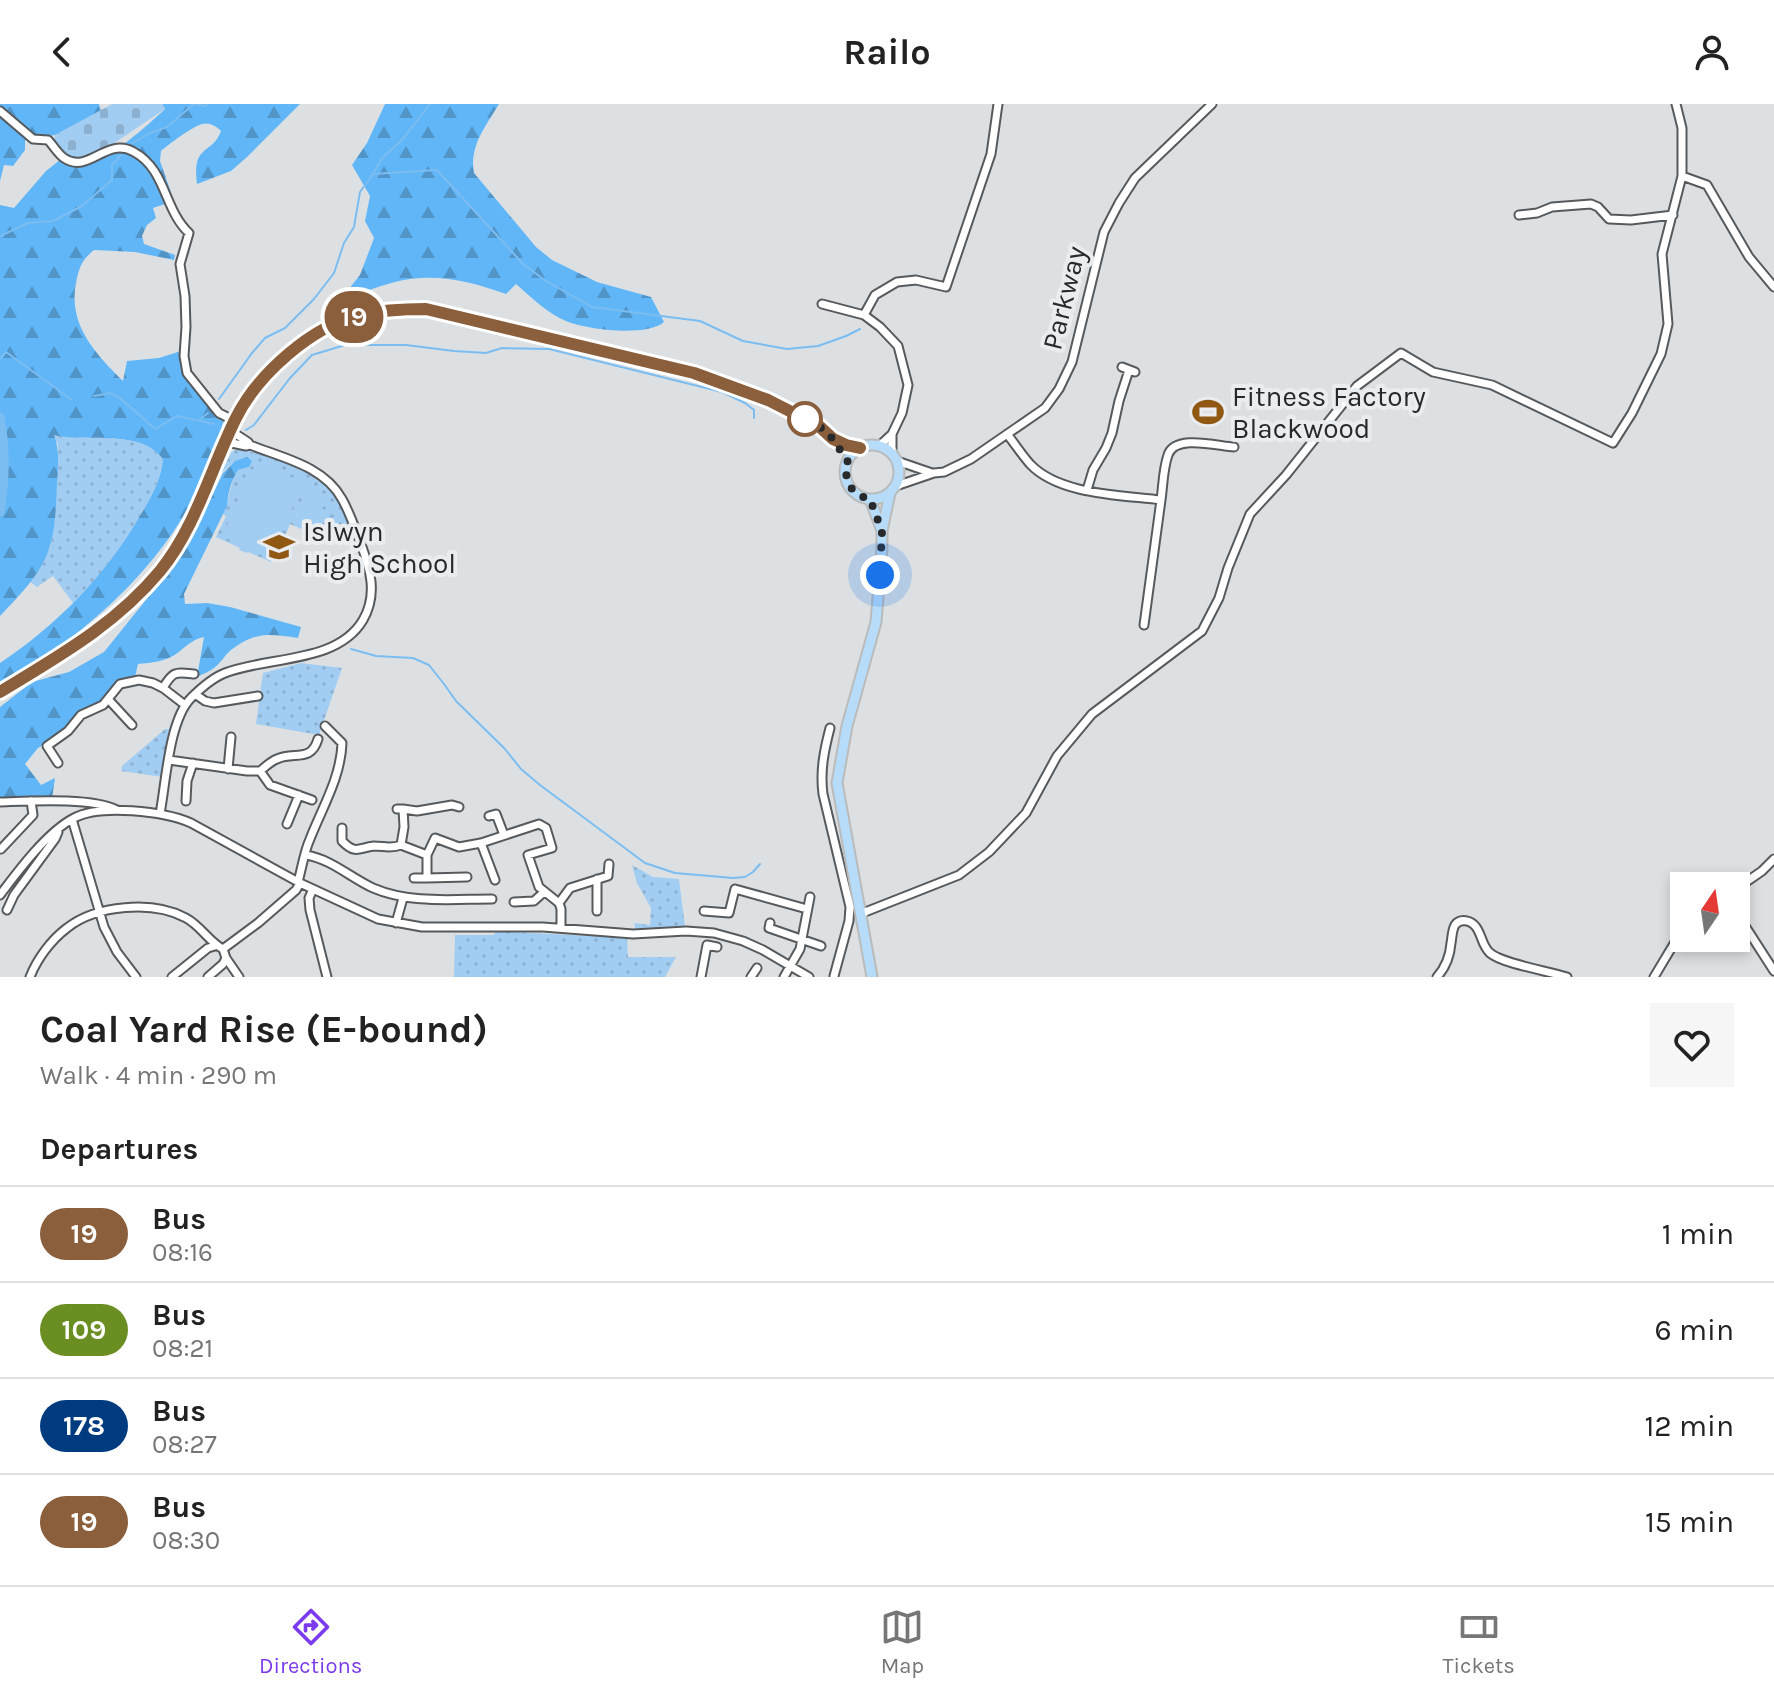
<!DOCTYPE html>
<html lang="en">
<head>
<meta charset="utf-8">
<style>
  :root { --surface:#fff; --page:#f6f6f6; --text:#222; --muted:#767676; --line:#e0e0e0; --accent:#7c3aed }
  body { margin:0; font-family:Karla,sans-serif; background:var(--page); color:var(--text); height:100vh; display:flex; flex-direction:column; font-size:30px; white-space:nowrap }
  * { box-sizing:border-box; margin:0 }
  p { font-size:26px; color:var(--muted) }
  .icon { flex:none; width:44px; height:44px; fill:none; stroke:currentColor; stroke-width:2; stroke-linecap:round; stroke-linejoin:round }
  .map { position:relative; height:873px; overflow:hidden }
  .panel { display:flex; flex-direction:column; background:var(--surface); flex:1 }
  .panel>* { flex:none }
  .badge { padding:0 16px; border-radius:26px; font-size:28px; line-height:52px }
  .needle { width:52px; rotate:13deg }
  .tools { position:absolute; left:1670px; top:768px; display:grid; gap:16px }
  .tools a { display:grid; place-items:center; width:80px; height:80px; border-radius:0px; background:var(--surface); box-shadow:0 4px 12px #0003; font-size:40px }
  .you { position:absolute; width:40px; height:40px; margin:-20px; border:6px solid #fff; border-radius:50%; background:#1a73e8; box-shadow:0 0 0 12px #1a73e833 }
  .map>.badge { position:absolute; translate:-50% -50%; box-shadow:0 0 0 4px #fff }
  h2 { padding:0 40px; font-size:30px; line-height:72px }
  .round { display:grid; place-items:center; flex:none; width:84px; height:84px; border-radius:0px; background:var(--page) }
  .headline { display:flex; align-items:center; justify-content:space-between; height:136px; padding:0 40px }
  h1 { font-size:38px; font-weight:700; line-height:60px }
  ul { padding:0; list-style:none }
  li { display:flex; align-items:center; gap:24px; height:96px; padding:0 40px; border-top:2px solid var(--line) }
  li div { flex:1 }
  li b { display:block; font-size:30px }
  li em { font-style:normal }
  li .badge { min-width:88px; font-weight:700; text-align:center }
  header { display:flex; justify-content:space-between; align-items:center; height:104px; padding:0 40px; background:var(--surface); font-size:36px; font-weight:700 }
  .tabs { display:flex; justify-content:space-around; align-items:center; height:112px; border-top:2px solid var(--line); background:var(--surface); font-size:22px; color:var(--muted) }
  .tabs a { display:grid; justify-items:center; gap:4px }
  .tabs .selected { color:var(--accent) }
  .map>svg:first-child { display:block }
</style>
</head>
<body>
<header><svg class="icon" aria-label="back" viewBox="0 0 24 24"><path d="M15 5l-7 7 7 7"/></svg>Railo<svg class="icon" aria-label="person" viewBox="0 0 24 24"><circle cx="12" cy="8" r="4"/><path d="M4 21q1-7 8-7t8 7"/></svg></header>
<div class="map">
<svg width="1774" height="873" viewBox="0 0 1774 873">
  <defs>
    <pattern id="green-dots" width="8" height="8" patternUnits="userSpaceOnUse" patternTransform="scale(2)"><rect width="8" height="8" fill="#a2cdf2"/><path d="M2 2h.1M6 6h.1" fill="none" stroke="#8cb0d0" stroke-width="1.8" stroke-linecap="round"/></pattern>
    <pattern id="forest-firs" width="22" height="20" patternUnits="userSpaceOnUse" patternTransform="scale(2)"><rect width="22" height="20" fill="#61b6f7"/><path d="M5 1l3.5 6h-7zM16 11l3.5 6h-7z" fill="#5094c8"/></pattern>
    <pattern id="cemetery-stones" width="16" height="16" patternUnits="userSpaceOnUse" patternTransform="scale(2)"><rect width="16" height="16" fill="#a2cdf2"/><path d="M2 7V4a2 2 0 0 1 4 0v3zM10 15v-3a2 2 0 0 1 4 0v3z" fill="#8cb0d0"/></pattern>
  </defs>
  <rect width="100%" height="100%" fill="#dce0e3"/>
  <!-- green -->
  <path fill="url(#green-dots)" d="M53,330C86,339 140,324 163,355C157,402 107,467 73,499L53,472L37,483L30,478L50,444L55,416L58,341Z
    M236,345H242C281,356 328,368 344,409C348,417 351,424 347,432L329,435L313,430L290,420L283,437H281L271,458L248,448L247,449L239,446L240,444L216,433L226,412L223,410C230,396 229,380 238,366L249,363L235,357L221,369L231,349Z
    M301,559L342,564L319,631L256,620L263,569Z
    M165,625H171L163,673L121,667L122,662Z
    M632,761L653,773L679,775L685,823L635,826V821L633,819L650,821L651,804L637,779Z
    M496,827L627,834L628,853H676L665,873H454L455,831H494Z"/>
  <!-- forest -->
  <path fill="url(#forest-firs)" d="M0,0H99L101,7L55,31L25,36V46L13,62L4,61L0,77Z
    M162,0H300L247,53L231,67L197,80C196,72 195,60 199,53C206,42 215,43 221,27C216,22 209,18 202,20C192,23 169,40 161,47L160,57L174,97L153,104L156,114L147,121L142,132L144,140L175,151L174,156L135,148L94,146C82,156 79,163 76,179C68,221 95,249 123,277L127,257L159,254L181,247C181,278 204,294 224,316C216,341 208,367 196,390C169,442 128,488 82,525C57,545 28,561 0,578V559C57,521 106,471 140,412C151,394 161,376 163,355C140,324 87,339 54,331C60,346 58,363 57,380C56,400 56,422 50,442C42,469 19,492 0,512V101L14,104L46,67L61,55C69,57 78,61 86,60C108,57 148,21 165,5Z
    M385,0H499C486,22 469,42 474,69L536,143L552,156L597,178L651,193L664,218C647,233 587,226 566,217C547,209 531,193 516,180L506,190C470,177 433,168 395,178C376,183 358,190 340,196L360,171L374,134L365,117L370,92L352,61L367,39Z
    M247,353L252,357L249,363L238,366C231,377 228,389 227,402L184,490L185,500L207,499L230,503L301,523L298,534C271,530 255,527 231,546C225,551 220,560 214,564C209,568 202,570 197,573L204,533C190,535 183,547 171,553C161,558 148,559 138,560L135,573L119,577L110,585L102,598L80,606L65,626L38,644L25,660L41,681L55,674L52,695L0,696V603L32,578L69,568L104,548L166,471L198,421L223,369L235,357Z"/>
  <!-- cemetery -->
  <path fill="url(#cemetery-stones)" d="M112,0H162L165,5L92,54L68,55L54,41L55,31Z"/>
  <!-- pitch -->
  <path fill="#a2cdf2" d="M257,357L304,379L269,454L222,432Z
    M308,383L329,392L324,403H321L323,405L318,415L316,416L318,418L313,428L292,419L297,408H300L298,406L303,396H305L304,393Z"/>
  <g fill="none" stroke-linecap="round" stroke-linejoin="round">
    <!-- stream -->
    <path stroke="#7bbdf1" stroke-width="2" d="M195,0L204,2L208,0
      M133,39L150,29L167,23L194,0
      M373,70L382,54L402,36L430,0
      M0,132L28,119L53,117L82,102L112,76V61L121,51
      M0,255L6,248L72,296
      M94,292L110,289L119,293L155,325L177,312L214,320
      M219,295L252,249L265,234L285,224L314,195L334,169L344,139L354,123L360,88L373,70L437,66L523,160L546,177L592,203L700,217L743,237L787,245L818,242L846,232L860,225
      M199,316L208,309
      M246,326L254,321L290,274L312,251L345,241H406L454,247L486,249L502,244L549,245L722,288L745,299L754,306V314
      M351,545L376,552L413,554L429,561L444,580L456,597L505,645L521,665L540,681L645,759L675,769L733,774L745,773L753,768L760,760"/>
    <!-- river -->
    <path stroke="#7bbdf1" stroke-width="9" d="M0,313C6,344 5,377 0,408"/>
    <defs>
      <path id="minor" d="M0,7L33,35L48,36C53,41 58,50 64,54C89,71 106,32 134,48C166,65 164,106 189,129L180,160L185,192L186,223L184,252L187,269L219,309L235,317
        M1682,72L1707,81L1749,153L1774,183
        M1519,111L1537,109L1552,103L1591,100L1598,103L1609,115L1631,116L1673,111
        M822,200L864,211L880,223L898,242L908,281L902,309L892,330L879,342
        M864,211L875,191L897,178L916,176L946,183L991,50L998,0
        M1122,263L1135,268
        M231,327L248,338L250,341
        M892,330V350
        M1007,330C1015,340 1022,351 1030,360C1059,391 1122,391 1161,396L1144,521
        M897,357L932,369
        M896,382L934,369L944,368L971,355L1045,304L1059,285L1072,258L1104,128L1119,99L1135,74L1212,0
        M1087,386L1093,366L1106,344L1112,329L1119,297L1129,266
        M1161,396C1163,382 1163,365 1168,351C1175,330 1217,342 1234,343
        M163,584C173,567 175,568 194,570
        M195,590L205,597L214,599L258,592
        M108,595L132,621
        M830,624C824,647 820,667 823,690L850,803L849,817L834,872
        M169,656L247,667H260L270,681L312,696
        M58,659L47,642L68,627L81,611L103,601L120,580L139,576L153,579L163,584L185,601
        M228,665L231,633
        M260,667C265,663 271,657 277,655C294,647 311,659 318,635
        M186,697L187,677L193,659
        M0,698C30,697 92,693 117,706
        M397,705H403L404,723L401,741
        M403,705L417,707L452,701L459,703
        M160,710C166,678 169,616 191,594C201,584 212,574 225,569C268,552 337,560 363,516C378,490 370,465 361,440C355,425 350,409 342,395C324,362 283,354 250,341L246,342L227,338
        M489,712L496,710L504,731
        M72,715L104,823L117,848L136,873
        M287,720L299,691
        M342,724V737C356,751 358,744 374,742C384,742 391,745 401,741
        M481,739L495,776
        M401,741L427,751L435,734L459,743L481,739L539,720L546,724L552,744L528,751L539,783L559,799L561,805V824
        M1,745L33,711L31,697
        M306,751C331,755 351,774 373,784C410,800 453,795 492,795
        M427,751V774L467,773
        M414,774H427
        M298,778C302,764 304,748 310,735C322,704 341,673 342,639L325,622
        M313,785L309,794L310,806L327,873
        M1736,785L1762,767L1774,755
        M0,791C18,767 47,728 74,714C100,700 164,707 191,719L300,779L378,815L422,823H543L633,830L686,827L714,829L743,837L763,846L809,873
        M514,798L534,797L544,788
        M559,799L570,784L608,772L609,760
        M7,806L14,791L55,735L58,728
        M597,807V775
        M704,807L729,809L735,785L807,805
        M1736,808L1774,867
        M860,810L959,771L989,748L1026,709L1057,652L1092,610L1202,527L1219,494L1228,464L1250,410L1286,371L1357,282L1401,249L1433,268L1492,281L1613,339L1632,309L1661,250L1668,220L1662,150L1682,72V24L1676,0
        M396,819L403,794
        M770,819L769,824L821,842
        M223,845L258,819L296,786L300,779
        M30,873C37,855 51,836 67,824C96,801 153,796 186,814C201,822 209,838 223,845L226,854L239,873
        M172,873L208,844L215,842
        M208,873L223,860L226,854
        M701,873L707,841L717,843
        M751,873L757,864
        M784,873L800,845L810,793
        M1437,873C1446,863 1450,852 1451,839C1452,834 1452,826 1455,821C1460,814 1471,816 1476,823C1482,831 1482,842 1490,849C1503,860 1549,867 1567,873
        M1654,873L1684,823"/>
      <path id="major" d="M845 368a27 27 0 1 1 54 0a27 27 0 1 1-54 0Z
        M870,395L882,427
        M0,588C58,552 115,521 160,467C189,432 210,379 227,337C230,329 232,322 236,314C258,270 311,223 360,211C382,206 404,206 426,205L694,269L768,296L819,322L833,335L846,341L860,344
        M872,873L837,679L847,622L876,518L882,444V427L890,389"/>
    </defs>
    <!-- minor casing -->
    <use href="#minor" stroke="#575a5d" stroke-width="11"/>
    <!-- major casing -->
    <use href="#major" stroke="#babbbb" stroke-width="13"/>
    <!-- minor -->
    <use href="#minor" stroke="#fff" stroke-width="7"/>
    <!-- major -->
    <use href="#major" stroke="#b7dcfa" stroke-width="9"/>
  </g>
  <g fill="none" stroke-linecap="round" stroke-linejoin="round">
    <defs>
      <path id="line" d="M0,588C59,552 115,521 160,467C196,423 211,364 236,314C258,270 311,223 359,211C382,206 404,205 426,205L694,269L768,296L819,322L833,335L846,341L860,344"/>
    </defs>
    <!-- line casing -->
    <use href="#line" stroke="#fff" stroke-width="18"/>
    <!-- line -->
    <use href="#line" stroke="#8b5e3c" stroke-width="12"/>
    <!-- walk -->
    <path stroke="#28292a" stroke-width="8" stroke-dasharray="0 14.4" d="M805,315L794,309L819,322L833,335L848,358C842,377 852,391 870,395L882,427L880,471"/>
  </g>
  <!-- icons -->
  <defs>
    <symbol id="stadium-bare" viewBox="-9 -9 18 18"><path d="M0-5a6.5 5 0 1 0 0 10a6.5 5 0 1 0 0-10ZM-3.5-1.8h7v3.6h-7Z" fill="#915814" stroke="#eaedf0" stroke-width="2.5" paint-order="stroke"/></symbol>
    <symbol id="school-bare" viewBox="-9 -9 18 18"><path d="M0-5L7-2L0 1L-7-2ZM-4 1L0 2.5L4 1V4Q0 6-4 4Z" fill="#915814" stroke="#eaedf0" stroke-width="2.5" paint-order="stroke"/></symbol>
  </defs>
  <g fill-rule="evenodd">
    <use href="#stadium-bare" x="1186" y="286" width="44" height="44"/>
    <use href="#school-bare" x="257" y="421" width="44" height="44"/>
  </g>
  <!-- markers -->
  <circle fill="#fff" stroke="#8b5e3c" stroke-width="4" cx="805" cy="315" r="16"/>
  <g text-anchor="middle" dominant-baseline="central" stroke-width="8" stroke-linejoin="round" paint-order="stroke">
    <!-- street labels -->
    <g font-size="28" fill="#28292a" stroke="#eaedf0">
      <text transform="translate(1064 194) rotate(-76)">Parkway</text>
    </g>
    <!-- poi labels -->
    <g font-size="28" fill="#28292a" stroke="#eaedf0" text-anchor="start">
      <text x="1232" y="292">Fitness Factory<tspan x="1232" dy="32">Blackwood</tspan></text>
      <text x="303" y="427">Islwyn<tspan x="303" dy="32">High School</tspan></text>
    </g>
  </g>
</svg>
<div class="tools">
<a><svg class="needle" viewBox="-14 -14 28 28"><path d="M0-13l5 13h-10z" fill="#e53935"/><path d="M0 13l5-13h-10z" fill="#767676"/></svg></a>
</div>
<div class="you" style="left:880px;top:471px"></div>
<b class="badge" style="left:354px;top:213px;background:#8b5e3c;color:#fff">19</b>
</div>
<section class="panel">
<div class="headline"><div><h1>Coal Yard Rise (E-bound)</h1><p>Walk · 4 min · 290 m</p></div><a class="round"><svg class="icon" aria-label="heart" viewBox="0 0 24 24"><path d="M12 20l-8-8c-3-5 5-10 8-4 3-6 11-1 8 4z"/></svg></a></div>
<h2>Departures</h2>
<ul>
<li><span class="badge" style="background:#8b5e3c;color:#fff">19</span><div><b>Bus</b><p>08:16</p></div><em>1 min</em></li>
<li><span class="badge" style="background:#6b8e23;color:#fff">109</span><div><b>Bus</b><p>08:21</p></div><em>6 min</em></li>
<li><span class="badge" style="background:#003b80;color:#fff">178</span><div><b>Bus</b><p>08:27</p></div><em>12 min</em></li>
<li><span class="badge" style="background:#8b5e3c;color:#fff">19</span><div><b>Bus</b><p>08:30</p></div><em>15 min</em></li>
</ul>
</section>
<nav class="tabs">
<a class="selected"><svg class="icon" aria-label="directions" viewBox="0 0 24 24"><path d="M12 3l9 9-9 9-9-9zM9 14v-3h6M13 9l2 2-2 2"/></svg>Directions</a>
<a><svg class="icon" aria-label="map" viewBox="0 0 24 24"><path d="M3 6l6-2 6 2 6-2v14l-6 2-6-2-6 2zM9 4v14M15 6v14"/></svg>Map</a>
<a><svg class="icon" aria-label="tickets" viewBox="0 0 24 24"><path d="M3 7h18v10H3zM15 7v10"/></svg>Tickets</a>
</nav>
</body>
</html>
